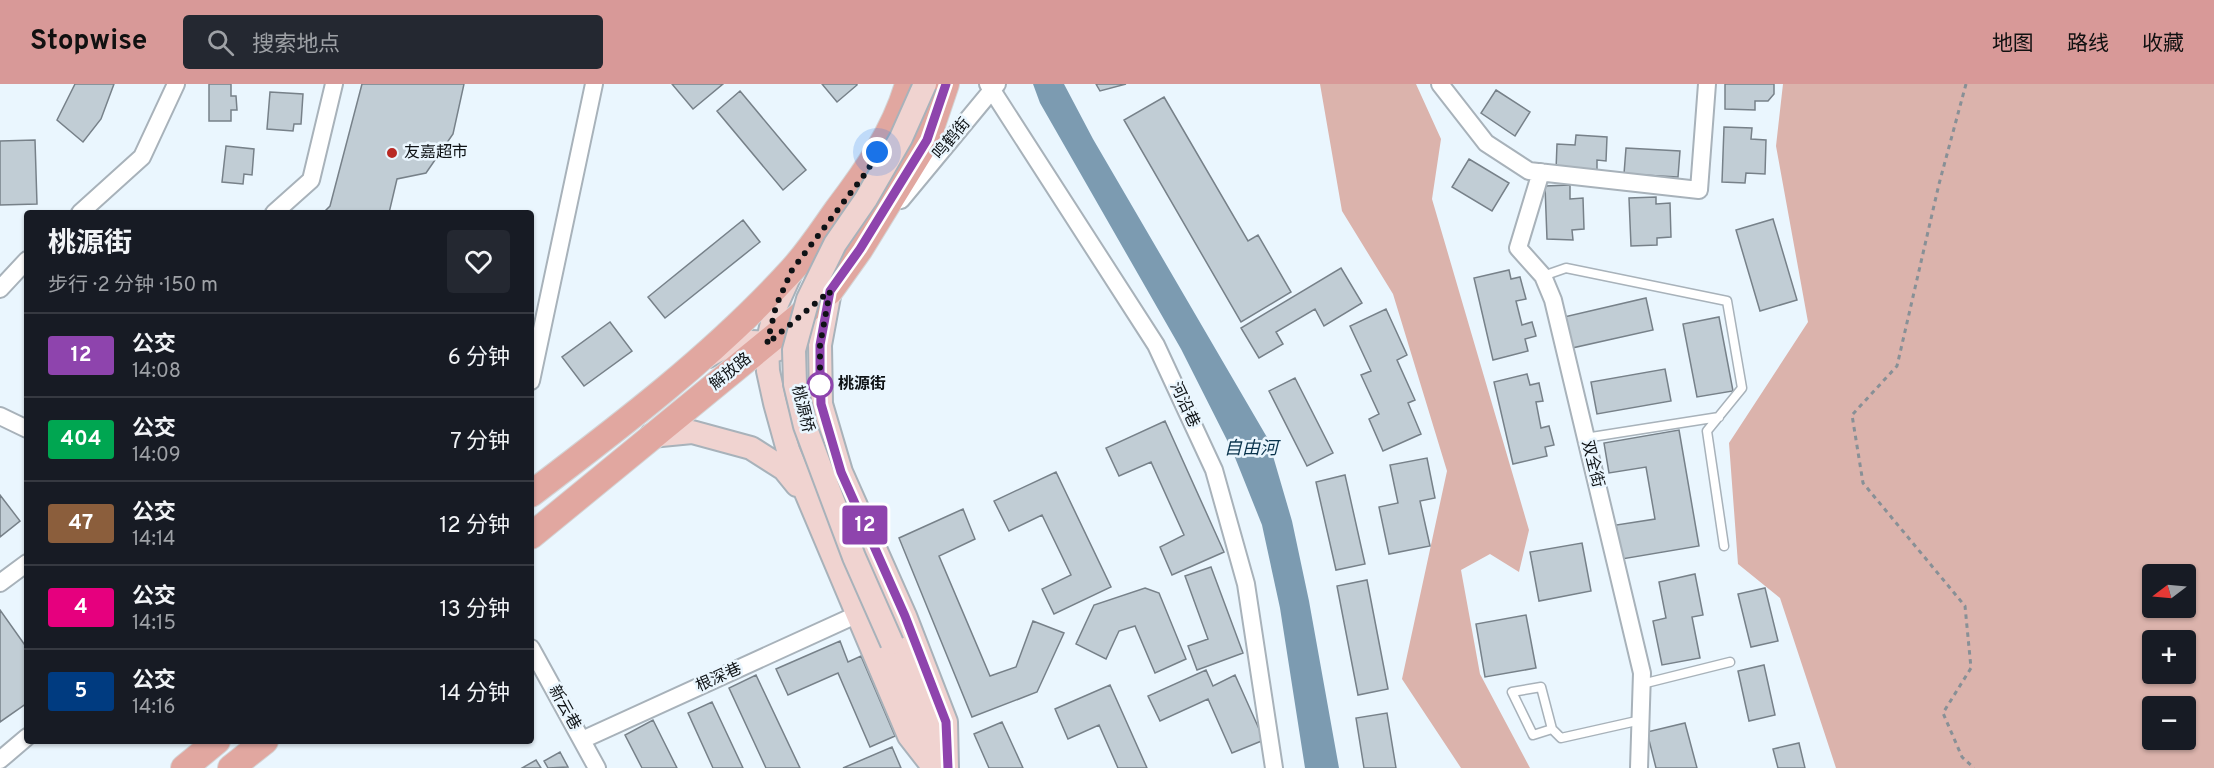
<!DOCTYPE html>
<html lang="zh">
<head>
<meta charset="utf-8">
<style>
  :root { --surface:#171b24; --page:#242831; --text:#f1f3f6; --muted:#9ea1a6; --line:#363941; --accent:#d89998 }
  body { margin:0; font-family:Overpass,"Noto Sans SC",sans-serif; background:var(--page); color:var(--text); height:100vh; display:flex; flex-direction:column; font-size:22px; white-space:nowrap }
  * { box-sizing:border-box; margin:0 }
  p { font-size:20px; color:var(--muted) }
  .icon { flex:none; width:33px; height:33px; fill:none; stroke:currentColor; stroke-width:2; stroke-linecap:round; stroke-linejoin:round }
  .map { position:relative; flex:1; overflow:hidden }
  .panel { position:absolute; left:24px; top:126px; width:510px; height:534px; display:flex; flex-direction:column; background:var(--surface); border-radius:6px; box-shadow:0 2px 4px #0004 }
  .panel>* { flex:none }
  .badge { padding:0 12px; border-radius:4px; font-size:21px; line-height:39px }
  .needle { width:39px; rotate:254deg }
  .tools { position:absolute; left:2142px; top:480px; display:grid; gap:12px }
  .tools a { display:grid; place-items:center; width:54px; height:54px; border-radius:6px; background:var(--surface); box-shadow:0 2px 4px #0004; font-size:30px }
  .you { position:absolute; width:30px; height:30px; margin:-15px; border:4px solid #fff; border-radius:50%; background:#1a73e8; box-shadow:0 0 0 9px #1a73e833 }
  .map>.badge { position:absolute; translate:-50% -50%; box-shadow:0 0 0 3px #fff }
  .round { display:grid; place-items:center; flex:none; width:63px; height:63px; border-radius:6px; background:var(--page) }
  .headline { display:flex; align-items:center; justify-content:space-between; height:102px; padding:0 24px }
  h1 { font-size:28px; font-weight:700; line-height:45px }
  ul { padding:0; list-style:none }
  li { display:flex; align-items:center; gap:18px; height:84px; padding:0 24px; border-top:2px solid var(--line) }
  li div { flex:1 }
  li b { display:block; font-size:22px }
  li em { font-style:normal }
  li .badge { min-width:66px; font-weight:700; text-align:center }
  header { display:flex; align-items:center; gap:36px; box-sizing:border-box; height:84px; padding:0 30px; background:var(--accent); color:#111 }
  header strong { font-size:28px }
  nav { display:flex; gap:33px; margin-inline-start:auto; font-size:21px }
  .search { width:420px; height:54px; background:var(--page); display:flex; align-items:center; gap:15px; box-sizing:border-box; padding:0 21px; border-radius:6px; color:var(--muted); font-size:22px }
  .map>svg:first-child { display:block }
</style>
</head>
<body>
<header>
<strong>Stopwise</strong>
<div class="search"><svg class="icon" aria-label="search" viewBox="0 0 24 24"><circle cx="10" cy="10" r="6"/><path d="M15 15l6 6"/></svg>搜索地点</div>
<nav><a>地图</a><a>路线</a><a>收藏</a></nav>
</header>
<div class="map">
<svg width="2214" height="684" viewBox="0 0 2214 684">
  <rect width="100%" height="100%" fill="#eaf6fe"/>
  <!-- forest -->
  <path fill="#dbb3ac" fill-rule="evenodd" d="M1320,0H1416L1441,55L1432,115L1529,446L1519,488L1490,470L1461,486L1480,590L1530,684H1461L1402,595L1447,387L1393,210L1342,127Z
    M1783,0H2214V684H1836L1780,514L1738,480L1729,359L1808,238L1776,62ZM2152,490H2186V524H2152ZM2152,556H2186V590H2152ZM2152,622H2186V656H2152Z"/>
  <!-- water -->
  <path fill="#7c9bb1" d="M1033,0H1064L1093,55L1268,355L1292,437L1309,517L1339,684H1305L1280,524L1262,441L1232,366L1181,265L1040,19Z"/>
  <!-- building -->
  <path fill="#c1cdd5" stroke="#778189" stroke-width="1.5" d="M75,0H114L101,35L83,58L57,36Z
    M209,0H231V12H236L237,26H231V37H209Z
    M362,0H464L453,50L426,89L397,95L389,129H323L330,122Z
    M672,0H723L693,25Z
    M822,0H857V1L837,18Z
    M1096,0H1126L1100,7Z
    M1725,0H1774V10L1768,17H1755V26L1725,25Z
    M1496,6L1530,28L1515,52L1481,29Z
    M740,7L806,86L783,106L717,27Z
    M270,8L303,10L301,40H294L293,47L267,45Z
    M1164,13L1248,157L1258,151L1291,208L1241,238L1124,36Z
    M1724,43L1752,44L1751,55L1766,56L1765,90L1746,89L1745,99L1722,98Z
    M1576,51L1607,53L1606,77L1597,76V88L1556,86L1557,60L1575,61Z
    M35,56L37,120L0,121V57Z
    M226,62L254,65L252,91L244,90L243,100L222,98Z
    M1626,64L1680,67L1678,93L1624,90Z
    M1469,75L1509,99L1492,127L1452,103Z
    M1570,101V115L1583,114L1584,145L1572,146L1573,156L1547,155L1545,102Z
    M1656,113V120L1670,119L1671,153L1657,154V161L1631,162L1629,114Z
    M1773,135L1797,216L1760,227L1736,146Z
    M743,136L760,158L665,234L648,213Z
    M1341,184L1362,219L1324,242L1315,225L1276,248L1283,260L1259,274L1241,244Z
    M1509,186L1511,195L1520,193L1526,215L1516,217L1522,241L1532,238L1536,252L1525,255L1528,267L1493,276L1474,194Z
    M1646,214L1653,246L1572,264L1564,233Z
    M1386,225L1407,271L1397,276L1415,316L1408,319L1421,350L1383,367L1369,335L1379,330L1361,291L1371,287L1350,242Z
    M1719,233L1733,307L1697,313L1683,240Z
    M610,238L632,267L584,302L562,273Z
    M1665,285L1671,317L1597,330L1591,298Z
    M1527,290L1530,301L1539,299L1543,317L1536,318L1541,344L1549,342L1554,361L1545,363L1547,372L1513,380L1494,298Z
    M1295,294L1333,369L1307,382L1269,307Z
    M1165,337L1224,468L1172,491L1160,463L1184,451L1151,378L1119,392L1106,364Z
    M1679,346L1699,462L1622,475L1616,441L1655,435L1646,383L1609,389L1604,359Z
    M1427,374L1435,414L1420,417L1430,462L1389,470L1379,423L1398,419L1390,381Z
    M1056,388L1111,503L1054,530L1042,505L1071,491L1042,431L1009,447L994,417Z
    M1345,391L1365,480L1336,486L1316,398Z
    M0,411L20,437L0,453Z
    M963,425L975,455L939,472L990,592L1016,583L1033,537L1064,549L1037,608L972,633L899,454Z
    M1582,459L1591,507L1539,517L1530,468Z
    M1211,483L1243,569L1197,586L1188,562L1208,555L1185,492Z
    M1695,490L1703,531L1692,533L1700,574L1662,581L1653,537L1666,534L1659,498Z
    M1367,496L1388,605L1358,611L1337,502Z
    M1145,504L1159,509L1186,575L1155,589L1135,542L1119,547L1106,575L1076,560L1094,521Z
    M1765,504L1778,557L1751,563L1738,510Z
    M0,526L27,564V619L0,638Z
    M1526,531L1536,584L1485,593L1476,540Z
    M840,557L848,578L861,572L895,652L870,663L838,589L788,611L776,585Z
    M1764,581L1775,631L1749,637L1738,587Z
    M1206,586L1213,602L1235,591L1264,656L1232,669L1208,615L1160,637L1148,612Z
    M756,591L800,684H766L729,604Z
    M1110,601L1147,684H1118L1099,641L1068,655L1055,625Z
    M712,618L743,684H713L688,629Z
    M1387,629L1396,684H1364L1356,634Z
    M653,636L677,684H642L625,651Z
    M1002,638L1023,684H989L974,650Z
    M1685,639L1697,684H1656L1647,648Z
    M1799,659L1805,684H1778L1773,665Z
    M892,663L901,684H843Z
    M560,668L568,683L548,684L544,677Z
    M536,676L541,684H522Z"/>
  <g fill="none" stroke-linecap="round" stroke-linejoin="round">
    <defs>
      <path id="lane" d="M1543,192L1566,184L1727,217L1742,304L1707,347L1724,462
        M1585,354L1719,333
        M1642,600L1730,578
        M1552,645L1533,651L1512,608L1541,603L1552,645L1561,654L1641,636"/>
      <path id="street" d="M988,0L1156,261L1214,386L1246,500L1274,684
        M1440,0L1486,59L1529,87L1699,106L1707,0
        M1541,88L1518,164L1543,192L1553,216L1642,589L1639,684
        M901,116L997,0
        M80,129L142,73L176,0
        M274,129L311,96L334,0
        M0,205L27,176
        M531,297L594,0
        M0,332L27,345
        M0,499L27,479
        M531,564L597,684
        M582,656L856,531
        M0,676L27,653"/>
      <path id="secondary" d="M790,191L776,222L767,260L768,287L775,319L788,366L909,652L934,684
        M830,207L820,261L821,320L841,388L905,532L946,638L947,684
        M708,272C728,260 756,251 776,266
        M651,352L692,348L751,364L784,385L797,401
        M892,559L939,678"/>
      <path id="primary" d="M531,410C622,341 713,272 790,188C808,169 822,147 837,126C866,88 895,46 908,0
        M531,452L830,207L860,165L927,56L946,0
        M184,684L217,657
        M231,684L265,657"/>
    </defs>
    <!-- lane casing -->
    <use href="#lane" stroke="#a8b2ba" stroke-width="11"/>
    <!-- street casing -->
    <use href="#street" stroke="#a8b2ba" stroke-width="20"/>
    <!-- secondary casing -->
    <use href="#secondary" stroke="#a8b2ba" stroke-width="26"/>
    <!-- primary casing -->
    <use href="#primary" stroke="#d4d4d5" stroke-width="28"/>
    <!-- path -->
    <path stroke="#889096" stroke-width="3" stroke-dasharray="4.5 4.5" stroke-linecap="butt" d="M1966,0L1939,100L1897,282L1852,331L1863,399L1965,522L1971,584L1943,629L1962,673L1974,684"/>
    <!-- lane -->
    <use href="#lane" stroke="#fff" stroke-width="8"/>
    <!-- street -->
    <use href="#street" stroke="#fff" stroke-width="16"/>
    <!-- secondary -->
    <use href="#secondary" stroke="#f0d3d0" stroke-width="22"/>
    <!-- primary -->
    <use href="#primary" stroke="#e1a7a0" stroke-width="26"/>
    <defs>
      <path id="secondary-bridge" d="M892,559L854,473L805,342L795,300L794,266L808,215L835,160L866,115L901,54L925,0"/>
    </defs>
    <!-- secondary-bridge casing -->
    <use href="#secondary-bridge" stroke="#a8b2ba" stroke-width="26" stroke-linecap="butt"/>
    <!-- secondary-bridge -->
    <use href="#secondary-bridge" stroke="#f0d3d0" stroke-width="22"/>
  </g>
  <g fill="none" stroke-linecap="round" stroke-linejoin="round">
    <defs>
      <path id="line" d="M946,0L927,56L860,165L830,207L820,261V286L821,320L841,388L905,532L946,638L948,684"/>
    </defs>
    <!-- line casing -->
    <use href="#line" stroke="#fff" stroke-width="14"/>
    <!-- line -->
    <use href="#line" stroke="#8e44ad" stroke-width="9"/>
    <!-- walk -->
    <path stroke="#0e1215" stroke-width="6" stroke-dasharray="0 10.8" d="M820,301V303V261L830,207L767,260L776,222L792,186L868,86L877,68"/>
  </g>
  <!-- markers -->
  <circle fill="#b92a24" stroke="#eaf6fe" stroke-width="2" cx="392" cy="69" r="6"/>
  <circle fill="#fff" stroke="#8e44ad" stroke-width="3" cx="820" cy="301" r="12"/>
  <g text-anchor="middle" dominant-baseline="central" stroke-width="5" stroke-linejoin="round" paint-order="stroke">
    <!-- street labels -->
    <g font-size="16" fill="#0e1215" stroke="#eaf6fe">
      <text transform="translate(952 55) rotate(-50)">鸣鹤街</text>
      <text transform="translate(731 288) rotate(-39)">解放路</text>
      <text transform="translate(1184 321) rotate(65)">河沿巷</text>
      <text transform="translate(802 325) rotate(76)">桃源桥</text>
      <text transform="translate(1592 380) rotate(76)">双全街</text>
      <text transform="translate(719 594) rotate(-24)">根深巷</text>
      <text transform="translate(564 624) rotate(61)">新云巷</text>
    </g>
    <!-- poi labels -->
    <g font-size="16" fill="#0e1215" stroke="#eaf6fe" text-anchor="start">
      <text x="404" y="69">友嘉超市</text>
    </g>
    <!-- stop labels -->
    <g font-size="16" font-weight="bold" fill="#0e1215" stroke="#eaf6fe" text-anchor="start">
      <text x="838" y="301">桃源街</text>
    </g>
    <!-- water labels -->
    <g font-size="18" font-style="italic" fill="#09334c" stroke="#eaf6fe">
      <text x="1251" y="365">自由河</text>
    </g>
  </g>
</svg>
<div class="tools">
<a><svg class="needle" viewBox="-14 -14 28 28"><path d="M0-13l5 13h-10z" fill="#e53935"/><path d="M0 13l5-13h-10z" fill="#9ea1a6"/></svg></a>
<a>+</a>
<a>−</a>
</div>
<div class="you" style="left:877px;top:68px"></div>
<b class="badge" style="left:865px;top:441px;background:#8e44ad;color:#fff">12</b>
<section class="panel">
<div class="headline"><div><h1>桃源街</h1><p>步行 · 2 分钟 · 150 m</p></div><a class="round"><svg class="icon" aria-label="heart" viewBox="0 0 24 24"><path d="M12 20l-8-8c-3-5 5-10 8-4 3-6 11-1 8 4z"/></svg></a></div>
<ul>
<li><span class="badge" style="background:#8e44ad;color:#fff">12</span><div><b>公交</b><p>14:08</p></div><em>6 分钟</em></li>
<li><span class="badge" style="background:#00a651;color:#fff">404</span><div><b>公交</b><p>14:09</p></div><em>7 分钟</em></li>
<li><span class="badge" style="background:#8b5e3c;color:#fff">47</span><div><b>公交</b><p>14:14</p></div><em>12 分钟</em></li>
<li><span class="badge" style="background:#e6007e;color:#fff">4</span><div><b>公交</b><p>14:15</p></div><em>13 分钟</em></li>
<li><span class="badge" style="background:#003b80;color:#fff">5</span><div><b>公交</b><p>14:16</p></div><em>14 分钟</em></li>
</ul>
</section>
</div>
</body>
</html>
